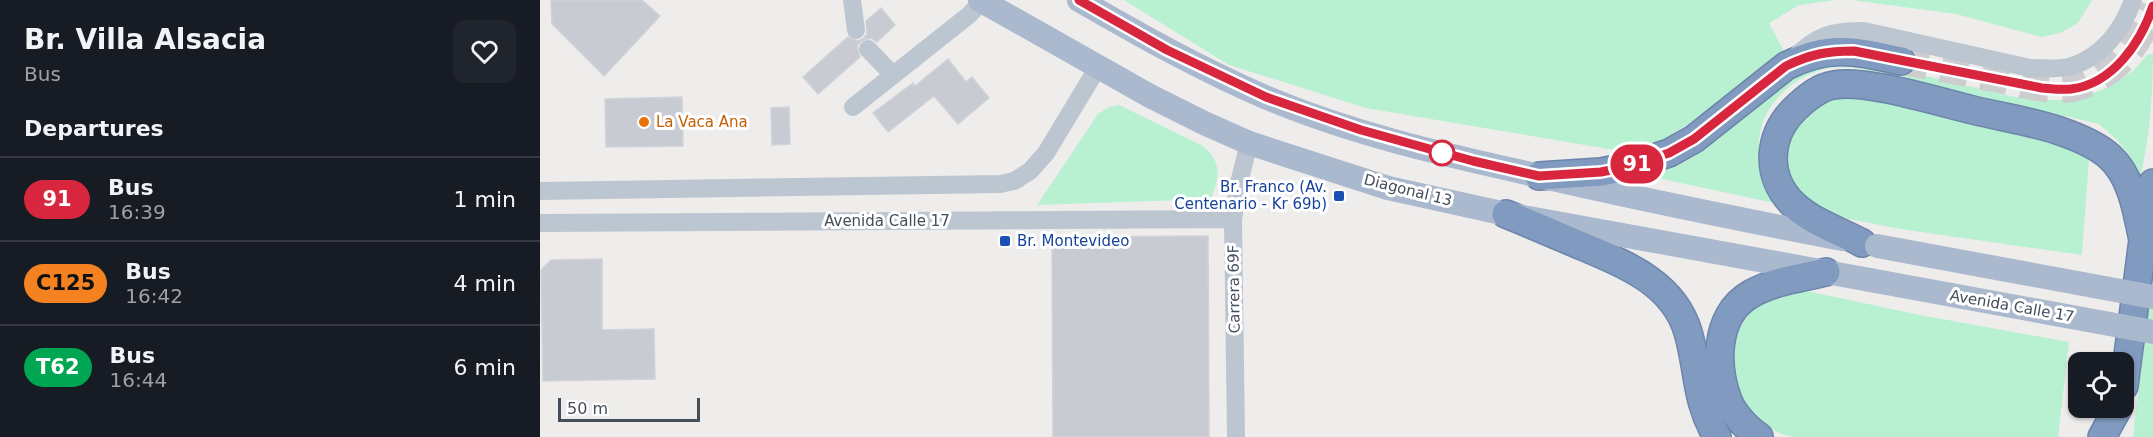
<!DOCTYPE html>
<html lang="en">
<head>
<meta charset="utf-8">
<style>
  :root { --surface:#171b24; --page:#20242c; --text:#f1f3f6; --muted:#9ea1a6; --line:#363941 }
  body { margin:0; font-family:"DejaVu Sans",sans-serif; background:var(--page); color:var(--text); height:100vh; display:flex; flex-direction:column; font-size:22px; white-space:nowrap }
  * { box-sizing:border-box; margin:0 }
  p { font-size:20px; color:var(--muted) }
  .icon { flex:none; width:33px; height:33px; fill:none; stroke:currentColor; stroke-width:2; stroke-linecap:round; stroke-linejoin:round }
  .map { position:relative; flex:1; overflow:hidden }
  .panel { display:flex; flex-direction:column; background:var(--surface); width:540px }
  .panel>* { flex:none }
  .badge { padding:0 12px; border-radius:20px; font-size:21px; line-height:39px }
  .controls { position:absolute; left:1528px; top:352px; display:grid; gap:12px }
  .controls a { display:grid; place-items:center; width:66px; height:66px; border-radius:12px; background:var(--surface); box-shadow:0 2px 4px #0004; font-size:30px }
  .scale { position:absolute; left:18px; bottom:15px; width:142px; box-sizing:border-box; padding-left:6px; border:3px solid #444e5b; border-top:0; font-size:16px; line-height:21px; white-space:nowrap; color:#444e5b; -webkit-text-stroke:4px #fff; paint-order:stroke }
  .map>.badge { position:absolute; translate:-50% -50%; box-shadow:0 0 0 3px #fff }
  h2 { padding:0 24px; font-size:22px; line-height:54px }
  .round { display:grid; place-items:center; flex:none; width:63px; height:63px; border-radius:12px; background:var(--page) }
  .headline { display:flex; align-items:center; justify-content:space-between; height:102px; padding:0 24px }
  h1 { font-size:28px; font-weight:600; line-height:45px }
  ul { padding:0; list-style:none }
  li { display:flex; align-items:center; gap:18px; height:84px; padding:0 24px; border-top:2px solid var(--line) }
  li div { flex:1 }
  li b { display:block; font-size:22px }
  li em { font-style:normal }
  li .badge { min-width:66px; font-weight:700; text-align:center }
  main { display:flex; flex:1; min-height:0 }
  .map>svg:first-child { display:block }
</style>
</head>
<body>
<main>
<section class="panel">
<div class="headline"><div><h1>Br. Villa Alsacia</h1><p>Bus</p></div><a class="round"><svg class="icon" aria-label="heart" viewBox="0 0 24 24"><path d="M12 20l-8-8c-3-5 5-10 8-4 3-6 11-1 8 4z"/></svg></a></div>
<h2>Departures</h2>
<ul>
<li><span class="badge" style="background:#d7263d;color:#fff">91</span><div><b>Bus</b><p>16:39</p></div><em>1 min</em></li>
<li><span class="badge" style="background:#f58220;color:#111">C125</span><div><b>Bus</b><p>16:42</p></div><em>4 min</em></li>
<li><span class="badge" style="background:#00a651;color:#fff">T62</span><div><b>Bus</b><p>16:44</p></div><em>6 min</em></li>
</ul>
</section>
<div class="map">
<svg width="1613" height="437" viewBox="0 0 1613 437">
  <rect width="100%" height="100%" fill="#efecec"/>
  <!-- green -->
  <path fill="#b7f1d2" d="M584,0H1296L1259,5L1229,23L1245,53L1148,124L1121,141L1080,151L826,108L689,65Z
    M1311,0H1552L1538,23L1520,33L1501,37L1416,14Z
    M1608,54H1613C1613,98 1609,141 1599,184L1590,156L1577,140L1559,124L1313,67C1306,68 1298,67 1290,68C1250,75 1212,113 1220,156C1223,173 1235,190 1244,205L1099,174L1272,65L1315,59L1470,96L1503,100H1537L1571,86L1593,71Z
    M1337,96L1517,143L1549,158L1542,255L1360,229L1289,215L1265,201L1255,185L1245,161L1247,133L1284,98Z
    M579,105L663,146C683,163 679,177 671,199L497,205L558,114L569,107Z
    M1613,278V437H1593L1595,417Z
    M1257,289L1380,315L1529,342L1518,437H1253L1241,434L1219,422L1204,405L1190,378L1195,334L1210,313L1230,294Z"/>
  <!-- building -->
  <path fill="#c9cbd2" stroke="#d0d2d9" stroke-width="1.5" d="M11,0H102L120,16L64,76L12,24Z
    M341,8L355,25L337,42L331,38L321,41L317,46L320,57L278,94L263,77L308,37L317,41L323,39L327,34L326,21Z
    M408,59L426,82L432,77L449,98L418,124L394,96L348,132L333,113L373,83L375,86Z
    M142,97L143,146L66,147L65,99Z
    M249,107L250,144L232,145L231,108Z
    M668,236L669,437H513L512,237Z
    M62,259V330L114,329L115,379L3,381L1,270L11,260Z"/>
  <g fill="none" stroke-linecap="round" stroke-linejoin="round">
    <!-- highway-tunnel -->
    <path stroke="#cdcccf" stroke-width="27" stroke-dasharray="27 14" stroke-linecap="butt" d="M1361,61C1393,67 1425,73 1457,79C1480,84 1505,91 1530,89C1539,88 1547,84 1555,80C1586,64 1603,37 1613,6"/>
    <defs>
      <path id="highway" d="M999,176L1061,172L1086,167L1129,153L1154,139L1246,66C1290,44 1315,51 1361,61
        M966,214C991,224 1016,235 1042,246C1084,264 1133,282 1148,332C1159,370 1155,399 1177,437
        M1322,243C1300,231 1272,222 1254,205C1223,175 1228,132 1259,105C1269,96 1280,87 1294,85C1327,79 1398,102 1433,110C1461,117 1490,121 1517,130C1535,136 1556,144 1570,157C1592,177 1597,212 1603,240
        M1584,386L1603,240L1613,183
        M1219,437C1208,429 1198,419 1191,407C1174,372 1173,315 1211,294C1233,281 1261,278 1286,272
        M1562,437L1578,408"/>
    </defs>
    <!-- highway casing -->
    <use href="#highway" stroke="#6c85ab" stroke-width="30"/>
    <!-- minor -->
    <path stroke="#bcc6d0" stroke-width="18" d="M312,0L316,30
      M328,49L353,75
      M1254,58C1277,35 1291,31 1324,31L1490,68C1504,68 1519,70 1532,66C1563,56 1583,29 1593,0
      M313,107L429,15L442,1
      M0,191L460,184L474,181L490,171L506,153L558,67
      M0,223L693,219
      M696,437L693,219L699,183L709,143"/>
    <!-- major -->
    <path stroke="#aab9ce" stroke-width="24" d="M440,0L610,96L664,123L709,143L848,188L966,214L1330,280
      M539,0C600,35 660,69 725,97C809,133 901,154 991,174C1094,198 1198,219 1302,239"/>
    <!-- highway -->
    <use href="#highway" stroke="#819abf" stroke-width="27"/>
    <!-- major-bridge -->
    <path stroke="#aab9ce" stroke-width="24" d="M1337,246L1613,297
      M1330,280L1613,332"/>
  </g>
  <g fill="none" stroke-linecap="round" stroke-linejoin="round">
    <defs>
      <path id="line" d="M539,0L627,50L726,97L821,130L933,161L999,176L1061,172L1086,167L1129,153L1154,139L1246,66C1271,54 1287,51 1314,51L1502,88C1511,89 1521,90 1531,89C1573,84 1601,42 1613,6"/>
    </defs>
    <!-- line casing -->
    <use href="#line" stroke="#fff" stroke-width="14"/>
    <!-- line -->
    <use href="#line" stroke="#d7263d" stroke-width="9"/>
  </g>
  <!-- markers -->
  <circle fill="#e8710a" stroke="#fff" stroke-width="2" cx="104" cy="122" r="6"/>
  <circle fill="#fff" stroke="#d7263d" stroke-width="3" cx="902" cy="153" r="12"/>
  <g fill="#1a4fb4" stroke="#fff" stroke-width="2">
    <rect x="793" y="190" width="12" height="12" rx="3"/>
    <rect x="459" y="235" width="12" height="12" rx="3"/>
  </g>
  <g text-anchor="middle" dominant-baseline="central" stroke-width="6" stroke-linejoin="round" paint-order="stroke">
    <!-- food labels -->
    <g font-size="15" fill="#c56008" stroke="#fff" text-anchor="start">
      <text x="116" y="122">La Vaca Ana</text>
    </g>
    <!-- transit labels -->
    <g font-size="15" fill="#164399" stroke="#fff" text-anchor="end">
      <text x="787" y="187">Br. Franco (Av.<tspan x="787" dy="17">Centenario - Kr 69b)</tspan></text>
      <text x="477" y="241" text-anchor="start">Br. Montevideo</text>
    </g>
    <!-- street labels -->
    <g font-size="15" fill="#444e5b" stroke="#fff">
      <text transform="translate(868 190) rotate(14)">Diagonal 13</text>
      <text x="347" y="221">Avenida Calle 17</text>
      <text transform="translate(694 289) rotate(-91)">Carrera 69F</text>
      <text transform="translate(1472 306) rotate(10)">Avenida Calle 17</text>
    </g>
  </g>
</svg>
<div class="controls">
<a><svg class="icon" aria-label="locate" viewBox="0 0 24 24"><circle cx="12" cy="12" r="6"/><path d="M12 2v4M12 18v4M2 12h4M18 12h4"/></svg></a>
</div>
<div class="scale">50 m</div>
<b class="badge" style="left:1097px;top:164px;background:#d7263d;color:#fff">91</b>
</div>
</main>
</body>
</html>
